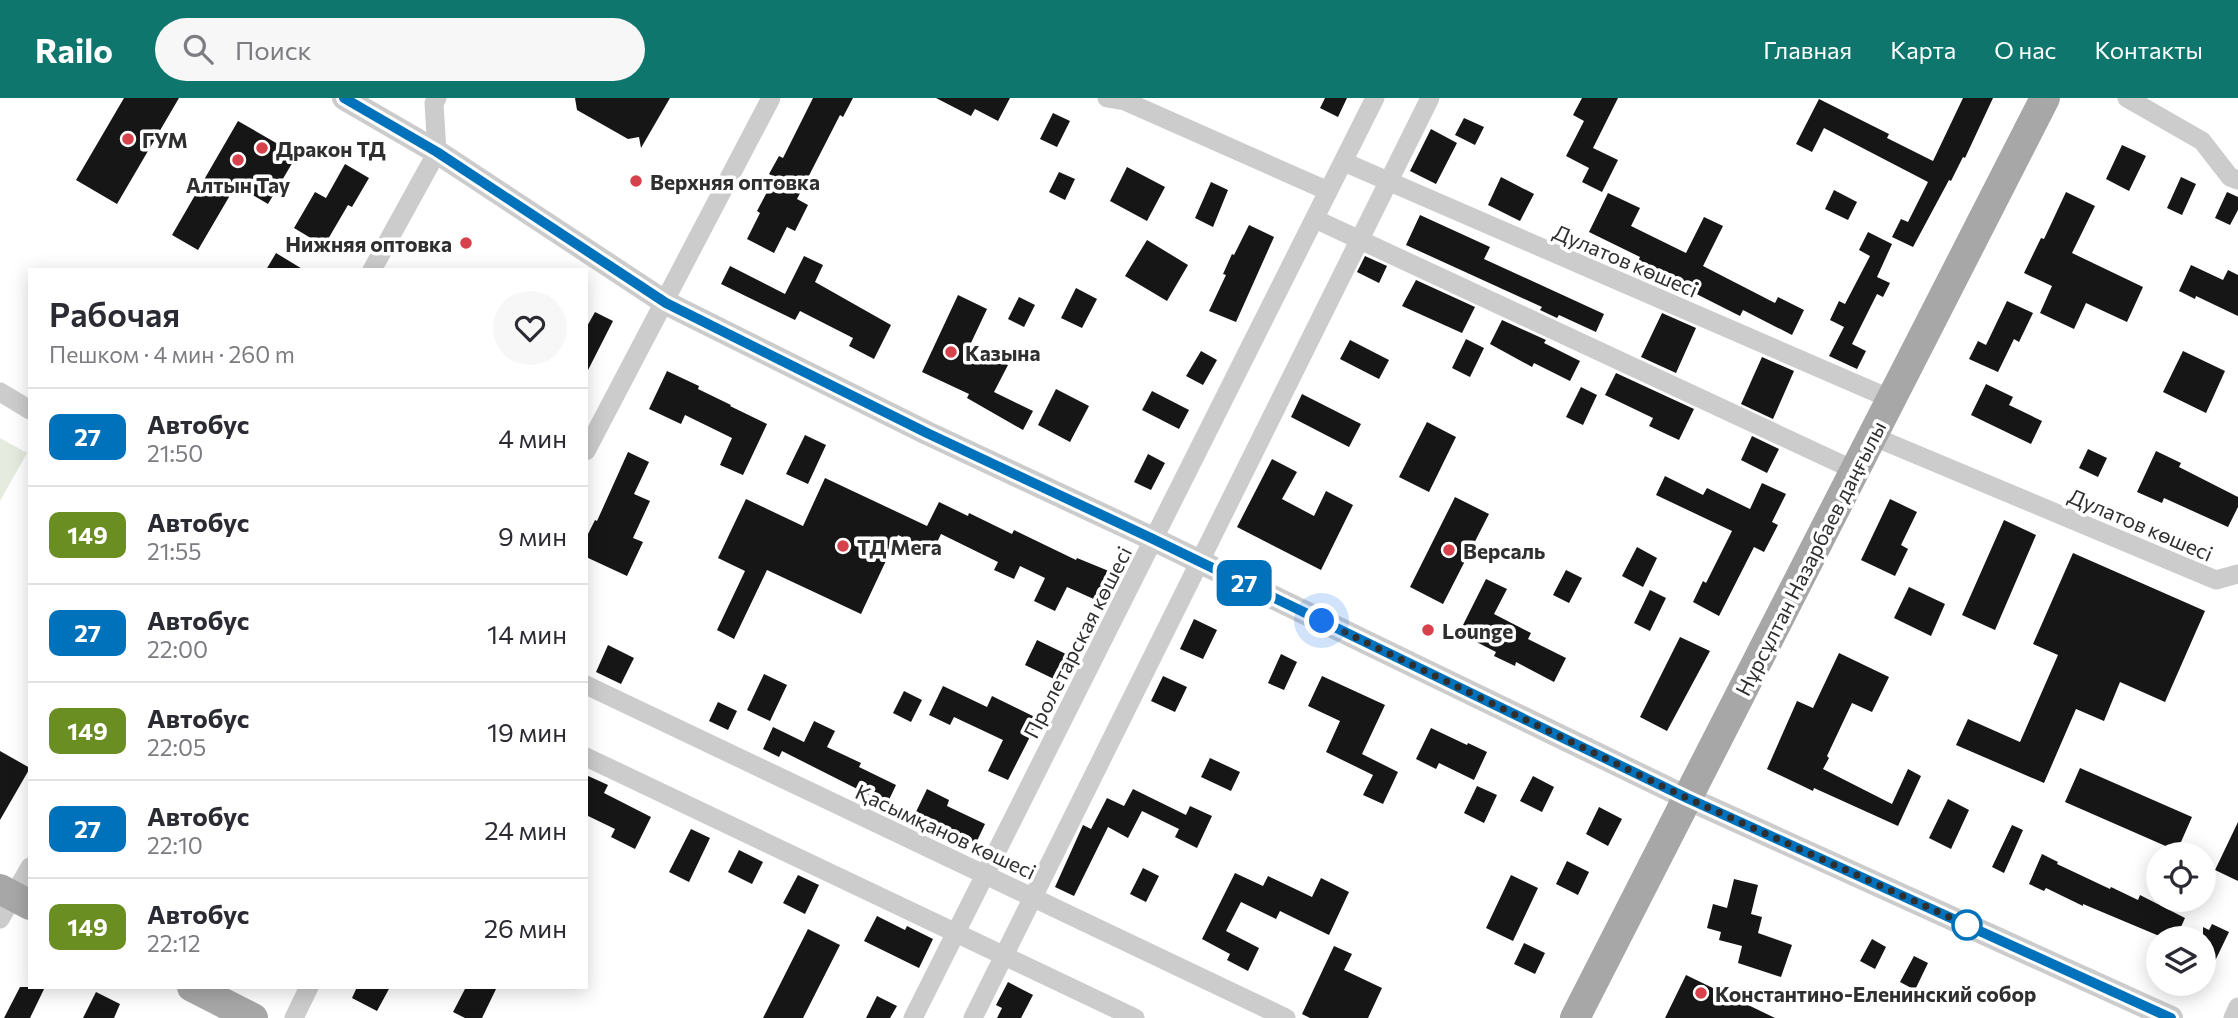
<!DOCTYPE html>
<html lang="ru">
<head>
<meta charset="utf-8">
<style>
  :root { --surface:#fff; --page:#f7f7f7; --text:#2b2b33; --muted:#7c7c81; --line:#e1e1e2; --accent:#0f766e }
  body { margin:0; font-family:Commissioner,sans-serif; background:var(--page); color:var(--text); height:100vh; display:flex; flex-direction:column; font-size:26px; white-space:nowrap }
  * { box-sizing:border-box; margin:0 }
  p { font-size:23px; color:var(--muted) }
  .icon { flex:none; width:38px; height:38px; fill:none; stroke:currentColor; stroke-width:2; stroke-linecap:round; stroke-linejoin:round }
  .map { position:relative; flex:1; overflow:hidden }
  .sheet { position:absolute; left:28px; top:170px; width:560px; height:721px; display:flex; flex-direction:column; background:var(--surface); border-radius:0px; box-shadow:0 4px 18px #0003 }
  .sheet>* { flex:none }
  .badge { padding:0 14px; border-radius:10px; font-size:24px; line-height:46px }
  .controls { position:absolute; left:2146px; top:744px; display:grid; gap:14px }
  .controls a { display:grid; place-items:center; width:70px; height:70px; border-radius:50%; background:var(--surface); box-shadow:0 4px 18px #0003; font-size:35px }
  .you { position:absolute; width:35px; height:35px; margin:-18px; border:5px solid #fff; border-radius:50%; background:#1a73e8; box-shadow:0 0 0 10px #1a73e833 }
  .map>.badge { position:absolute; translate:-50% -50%; box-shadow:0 0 0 4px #fff }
  .round { display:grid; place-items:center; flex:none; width:74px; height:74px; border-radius:37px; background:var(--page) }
  .summary { display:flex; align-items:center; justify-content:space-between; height:119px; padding:0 21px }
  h1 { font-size:33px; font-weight:600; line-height:52px }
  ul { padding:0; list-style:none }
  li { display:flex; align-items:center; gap:21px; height:98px; padding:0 21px; border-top:2px solid var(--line) }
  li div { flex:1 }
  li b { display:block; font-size:26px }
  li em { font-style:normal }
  li .badge { min-width:77px; font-weight:700; text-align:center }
  header { display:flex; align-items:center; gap:42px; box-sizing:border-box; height:98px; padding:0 35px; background:var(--accent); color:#fff }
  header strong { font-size:33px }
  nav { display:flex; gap:38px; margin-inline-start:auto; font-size:24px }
  .search { width:490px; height:63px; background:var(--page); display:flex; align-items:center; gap:18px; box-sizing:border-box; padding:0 24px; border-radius:38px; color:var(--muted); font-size:26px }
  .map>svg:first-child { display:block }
</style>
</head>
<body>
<header>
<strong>Railo</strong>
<div class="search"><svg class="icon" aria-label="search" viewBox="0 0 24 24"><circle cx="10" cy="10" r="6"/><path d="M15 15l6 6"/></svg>Поиск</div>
<nav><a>Главная</a><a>Карта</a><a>О нас</a><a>Контакты</a></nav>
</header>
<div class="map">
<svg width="2238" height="920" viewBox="0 0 2238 920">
  <rect width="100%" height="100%" fill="#fff"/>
  <!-- green -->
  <path fill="#e5ebde" d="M0,340L27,355L0,403Z"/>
  <!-- building -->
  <path fill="#161616" d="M124,0H179L117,106L76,82Z
    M575,0H670L641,50L639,39L628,41L577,12Z
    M813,0H853L843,19L840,17L797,101L808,107L795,133L787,129L774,155L747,141L760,115L757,113L775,79L769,76L779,58L783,60Z
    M936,0H1010L998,23L975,11L971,18Z
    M1325,0H1347L1338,19L1320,10Z
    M1582,0H1618L1593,50L1618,62L1602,94L1582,84L1589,70L1566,58L1584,23L1573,17Z
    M1963,0H1993L1965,60L1963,59L1951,83L1949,82L1913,149L1892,139L1901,121L1908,124L1928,84L1824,30L1812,54L1796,46L1819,1L1889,36L1887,40L1933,63Z
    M1053,15L1070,23L1057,49L1040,41Z
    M1464,20L1484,29L1475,47L1455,37Z
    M238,23L297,57L268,106L236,87L198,152L172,137Z
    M1431,31L1457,45L1436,86L1410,73Z
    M2122,47L2146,58L2129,93L2106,81Z
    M345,66L369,80L352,109L348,107L324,148L294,130L315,94L326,100Z
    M1127,69L1165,89L1147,123L1110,103Z
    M1059,74L1075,81L1065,102L1049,94Z
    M1501,79L1534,96L1520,123L1488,107Z
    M2181,79L2196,86L2182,117L2167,110Z
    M1211,84L1228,92L1213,129L1195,120Z
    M1834,92L1857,104L1848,122L1825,111Z
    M2066,94L2095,108L2072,155L2143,189L2127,224L2086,205L2074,231L2040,215L2052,188L2024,175L2041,140L2044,141Z
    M2227,94L2238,99V112L2230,127L2215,120Z
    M1608,95L1640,110L1631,128L1686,155L1704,119L1723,128L1703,168L1775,205L1778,199L1804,212L1792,237L1743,212L1740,218L1637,166L1640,159L1589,134Z
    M1420,117L1490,149L1484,161L1604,216L1596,234L1559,217L1557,220L1540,212L1542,209L1406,147Z
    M1249,127L1274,139L1236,224L1209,213L1226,177L1223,176L1232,156L1234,157Z
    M1868,134L1892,146L1877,179L1890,185L1883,199L1877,196L1852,246L1866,253L1857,271L1829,258L1844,229L1830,222L1839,203L1845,206L1870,158L1859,152Z
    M1147,142L1188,167L1167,203L1125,178Z
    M276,155L304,172H266Z
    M804,158L823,167L815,184L891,227L874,261L849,248L853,240L800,213L795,222L721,186L730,168L785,196Z
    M1365,158L1387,168L1379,185L1357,174Z
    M2191,167L2223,182L2228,172L2238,177V218L2196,198L2195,201L2179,193Z
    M1416,182L1475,209L1462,235L1402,208Z
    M1076,190L1097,201L1082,230L1061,220Z
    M958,197L987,211L970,247L1008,267L994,294L1033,313L1023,332L967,300L969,296L922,274Z
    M1019,199L1035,207L1024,229L1008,221Z
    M2007,203L2033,215L2019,244L2014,241L1998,274L1969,261L1978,243L1986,247Z
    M595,214L613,223L586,276V230Z
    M1662,215L1696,230L1676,275L1641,259Z
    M1502,222L1546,242L1544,245L1580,263L1570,283L1534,265L1532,269L1490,246Z
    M1466,241L1484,250L1470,279L1452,270Z
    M1350,242L1389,262L1379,281L1340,261Z
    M1201,253L1217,262L1203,287L1186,278Z
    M2183,253L2225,273L2206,315L2163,294Z
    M1762,259L1794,273L1773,321L1741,306Z
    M667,273L699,288L698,291L731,307L730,308L767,326L743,377L720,367L732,340L685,317L681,326L649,311Z
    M1616,275L1694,311L1679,342L1649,328L1653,320L1605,297Z
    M1986,286L2013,299L2009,307L2042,323L2031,346L1971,317Z
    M1581,289L1597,297L1583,327L1566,319Z
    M1056,291L1089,308L1070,344L1038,327Z
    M1152,293L1189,312L1179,331L1142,312Z
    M1302,296L1361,326L1349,349L1291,319Z
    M1427,324L1456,339L1429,394L1399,379Z
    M805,337L826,347L808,386L786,376Z
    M1752,338L1779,351L1767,375L1741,362Z
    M2088,351L2107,360L2098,379L2079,370Z
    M2156,353L2181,365L2179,369L2238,399V409L2228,429L2164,400L2162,405L2137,394Z
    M628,354L649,364L634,396L650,403L633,440L643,444L627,478L586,459V440L595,422L597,423Z
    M1148,356L1165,365L1151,392L1134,384Z
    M1272,361L1297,374L1282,401L1314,418L1326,393L1353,407L1321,472L1237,429Z
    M1665,378L1703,397L1707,390L1750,411L1762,385L1786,396L1772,424L1778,427L1764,454L1754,449L1719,518L1693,504L1703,483L1706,485L1732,433L1656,397Z
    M825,380L927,428L939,404L968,418L969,415L1012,436L1014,432L1076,462L1077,460L1121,478L1107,507L1067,489L1055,513L1034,503L1045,480L1020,468L1014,481L994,472L998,464L941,436L933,453L898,437L861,516L767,472L734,541L717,532L745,473L718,460L746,401L803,428Z
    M1455,399L1489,416L1443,506L1410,489Z
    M1890,401L1917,414L1901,447L1908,451L1895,478L1861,462Z
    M2004,422L2036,437L1995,532L1962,517Z
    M1637,449L1657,460L1643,489L1622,478Z
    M2073,455L2205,513L2165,604L2120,584L2104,623L2076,611L2044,685L1956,647L1968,621L2020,644L2058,557L2033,546Z
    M1566,472L1582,480L1569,505L1553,497Z
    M1486,481L1507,491L1494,516L1531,535L1528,541L1566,560L1554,584L1516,564L1515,568L1494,558L1496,554L1459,535Z
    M1909,489L1945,506L1931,538L1894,520Z
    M1650,492L1666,500L1650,533L1634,525Z
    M1194,521L1217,532L1203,561L1180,551Z
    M1680,539L1710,553L1667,633L1640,619Z
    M1037,542L1068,557L1056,582L1025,567Z
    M608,547L634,560L621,586L596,574Z
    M1839,555L1889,579L1872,614L1852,605L1827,658L1829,660L1823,671L1892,706L1908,671L1921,678L1898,728L1814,690L1813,693L1767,671L1797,603L1813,610Z
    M1281,556L1297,564L1284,592L1268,585Z
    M764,576L787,587L770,623L747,612Z
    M1163,578L1187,589L1175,614L1151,603Z
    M1322,578L1385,607L1362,656L1398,674L1383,706L1363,697L1373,677L1326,654L1340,623L1308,608Z
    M943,588L987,609L992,598L1039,621L1008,682L988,673L1003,642L954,619L950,627L929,617Z
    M904,593L922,602L911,624L893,615Z
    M718,604L737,613L728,632L709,623Z
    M814,623L835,633L827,649L861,665L859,669L896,687L887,706L782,653L779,659L763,651L773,629L804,644Z
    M1431,630L1467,647L1468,645L1487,654L1474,682L1439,665L1436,671L1416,661Z
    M0,653L30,670L0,722Z
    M1210,660L1240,674L1231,693L1201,679Z
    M2080,670L2192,719L2177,753L2065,704Z
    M586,677L608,687L604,695L651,719L635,751L611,739L615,731L586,717Z
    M1533,678L1554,689L1542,714L1520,703Z
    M1477,688L1497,697L1484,725L1464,715Z
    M927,691L949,702L947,708L985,726L976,745L914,718Z
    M1133,691L1186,717L1190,708L1212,718L1197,750L1175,739L1179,731L1142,713L1128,740L1108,729L1074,798L1055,789L1083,727L1091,731L1107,700L1124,708Z
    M1948,701L1969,712L1951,751L1929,740Z
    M1599,709L1622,721L1608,748L1586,736Z
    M2238,724V783L2215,772Z
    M2012,727L2023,732L2004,775L1992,769Z
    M691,731L710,740L689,784L669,774Z
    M739,752L763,764L752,786L728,774Z
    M2042,756L2058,764L2057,766L2110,791L2111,789L2138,802L2140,797L2185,820L2176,840H2164L2083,806V808L2046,790L2044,793L2029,786Z
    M1567,763L1589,774L1578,797L1556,786Z
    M1143,770L1159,778L1146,804L1130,796Z
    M1235,775L1263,788L1268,778L1312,799L1321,780L1349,794L1329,837L1280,813L1276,821L1241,804L1226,833L1259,850L1248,873L1227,862L1230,856L1202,841Z
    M798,777L819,787L805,816L783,805Z
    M1511,777L1538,790L1513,843L1486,830Z
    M1734,781L1758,787L1751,816L1762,819L1758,835L1792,847L1781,879L1738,865L1742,848L1719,842L1721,834L1707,830L1713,806L1727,810Z
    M877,818L905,832L907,828L933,841L919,870L864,843Z
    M2212,826L2229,834L2215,863L2203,857V829L2209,832Z
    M808,831L840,847L803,920H763Z
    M1872,841L1886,849L1875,871L1860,863Z
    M1524,845L1545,855L1535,876L1514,866Z
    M1334,848L1352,856L1344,872L1382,890L1368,920H1310L1302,916Z
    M1914,858L1928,865L1915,892L1900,884Z
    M1686,877L1775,920H1665Z
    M1008,884L1033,897L1021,920H997L1002,910L996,907Z
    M20,889H45L30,920H4Z
    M357,889H390L377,913L352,900Z
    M466,889H497L482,920H465L453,914Z
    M96,894L120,906L114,920H83Z
    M877,898L897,908L890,920H866Z"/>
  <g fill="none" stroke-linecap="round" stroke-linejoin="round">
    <!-- minor -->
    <path stroke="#ccc" stroke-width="19" d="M1107,0L1125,3L1328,93
      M2127,0L2202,43L2230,79L2238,82
      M1344,64L1891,301
      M1315,121L1854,372
      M372,172L437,54L434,5L437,0
      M0,294L30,312
      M1872,338L2216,482L2238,476
      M586,353L771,0
      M586,587L1286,920
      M586,659L1135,920
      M0,821L30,769
      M294,920L309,889
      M913,920L1375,0
      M973,920L1430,0
      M2233,920L2238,909"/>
    <!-- tertiary -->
    <path stroke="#ccc" stroke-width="24" d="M344,0L437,54L666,205L927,335L1153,441L1687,700L2171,920"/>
    <!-- primary -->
    <path stroke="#a7a7a7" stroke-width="30" d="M0,791L30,807
      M192,889L253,920
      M1575,920L2045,0"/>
  </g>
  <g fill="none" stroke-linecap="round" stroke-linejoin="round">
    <defs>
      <path id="line" d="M344,0L437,54L666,205L927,335L1153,441L1687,700L2171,920"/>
    </defs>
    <!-- line casing -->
    <use href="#line" stroke="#fff" stroke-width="16"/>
    <!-- line -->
    <use href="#line" stroke="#0072bc" stroke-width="10"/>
    <!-- walk -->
    <path stroke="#2f2f2f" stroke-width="7" stroke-dasharray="0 12.6" d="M1322,523L1687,700L1967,827"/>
  </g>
  <!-- markers -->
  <g fill="#d6414b" stroke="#fff" stroke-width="2.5">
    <circle cx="128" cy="41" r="7"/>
    <circle cx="262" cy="50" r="7"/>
    <circle cx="238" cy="62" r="7"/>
    <circle cx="636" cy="83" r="7"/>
    <circle cx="466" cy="145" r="7"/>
    <circle cx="951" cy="254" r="7"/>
    <circle cx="843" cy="448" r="7"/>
    <circle cx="1449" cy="452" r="7"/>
    <circle cx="1428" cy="532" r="7"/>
    <circle cx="1701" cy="895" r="7"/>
  </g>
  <circle fill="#fff" stroke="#0072bc" stroke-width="3.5" cx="1967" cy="827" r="14"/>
  <g text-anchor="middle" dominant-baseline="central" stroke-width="7" stroke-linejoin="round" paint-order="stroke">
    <!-- poi labels -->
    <g font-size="21" font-weight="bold" fill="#2f2f2f" stroke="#fff" text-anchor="start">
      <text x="142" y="41">ГУМ</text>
      <text x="276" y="50">Дракон ТД</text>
      <text x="650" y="83">Верхняя оптовка</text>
      <text x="238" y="86" text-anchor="middle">Алтын Тау</text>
      <text x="452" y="145" text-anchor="end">Нижняя оптовка</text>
      <text x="965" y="254">Казына</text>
      <text x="857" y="448">ТД Мега</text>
      <text x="1463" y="452">Версаль</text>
      <text x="1442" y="532">Lounge</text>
      <text x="1715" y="895">Константино-Еленинский собор</text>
    </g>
    <!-- street labels -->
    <g font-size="21" fill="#2f2f2f" stroke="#fff">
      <text transform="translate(1626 162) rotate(23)">Дулатов көшесі</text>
      <text transform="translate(2141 426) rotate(23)">Дулатов көшесі</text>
      <text transform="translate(1810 460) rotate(-63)">Нұрсұлтан Назарбаев даңғылы</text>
      <text transform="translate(1077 544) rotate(-63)">Пролетарская көшесі</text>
      <text transform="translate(946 733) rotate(25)">Қасымқанов көшесі</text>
    </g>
  </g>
</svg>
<div class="controls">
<a><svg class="icon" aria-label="locate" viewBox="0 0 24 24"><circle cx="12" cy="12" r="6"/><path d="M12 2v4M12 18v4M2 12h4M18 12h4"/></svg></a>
<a><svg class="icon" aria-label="layers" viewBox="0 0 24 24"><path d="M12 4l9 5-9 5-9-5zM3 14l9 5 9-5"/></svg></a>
</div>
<div class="you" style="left:1322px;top:523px"></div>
<b class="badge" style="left:1244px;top:485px;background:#0072bc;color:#fff">27</b>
<section class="sheet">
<div class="summary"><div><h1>Рабочая</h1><p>Пешком · 4 мин · 260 m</p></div><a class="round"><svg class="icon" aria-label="heart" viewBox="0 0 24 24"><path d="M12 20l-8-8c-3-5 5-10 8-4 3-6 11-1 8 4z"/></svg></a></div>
<ul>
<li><span class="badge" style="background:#0072bc;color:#fff">27</span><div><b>Автобус</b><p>21:50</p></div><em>4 мин</em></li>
<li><span class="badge" style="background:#6b8e23;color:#fff">149</span><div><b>Автобус</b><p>21:55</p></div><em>9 мин</em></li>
<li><span class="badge" style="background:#0072bc;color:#fff">27</span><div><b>Автобус</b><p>22:00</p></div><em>14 мин</em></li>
<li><span class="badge" style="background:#6b8e23;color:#fff">149</span><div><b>Автобус</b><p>22:05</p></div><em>19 мин</em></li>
<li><span class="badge" style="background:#0072bc;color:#fff">27</span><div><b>Автобус</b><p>22:10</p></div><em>24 мин</em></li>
<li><span class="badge" style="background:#6b8e23;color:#fff">149</span><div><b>Автобус</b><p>22:12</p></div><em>26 мин</em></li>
</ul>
</section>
</div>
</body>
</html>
